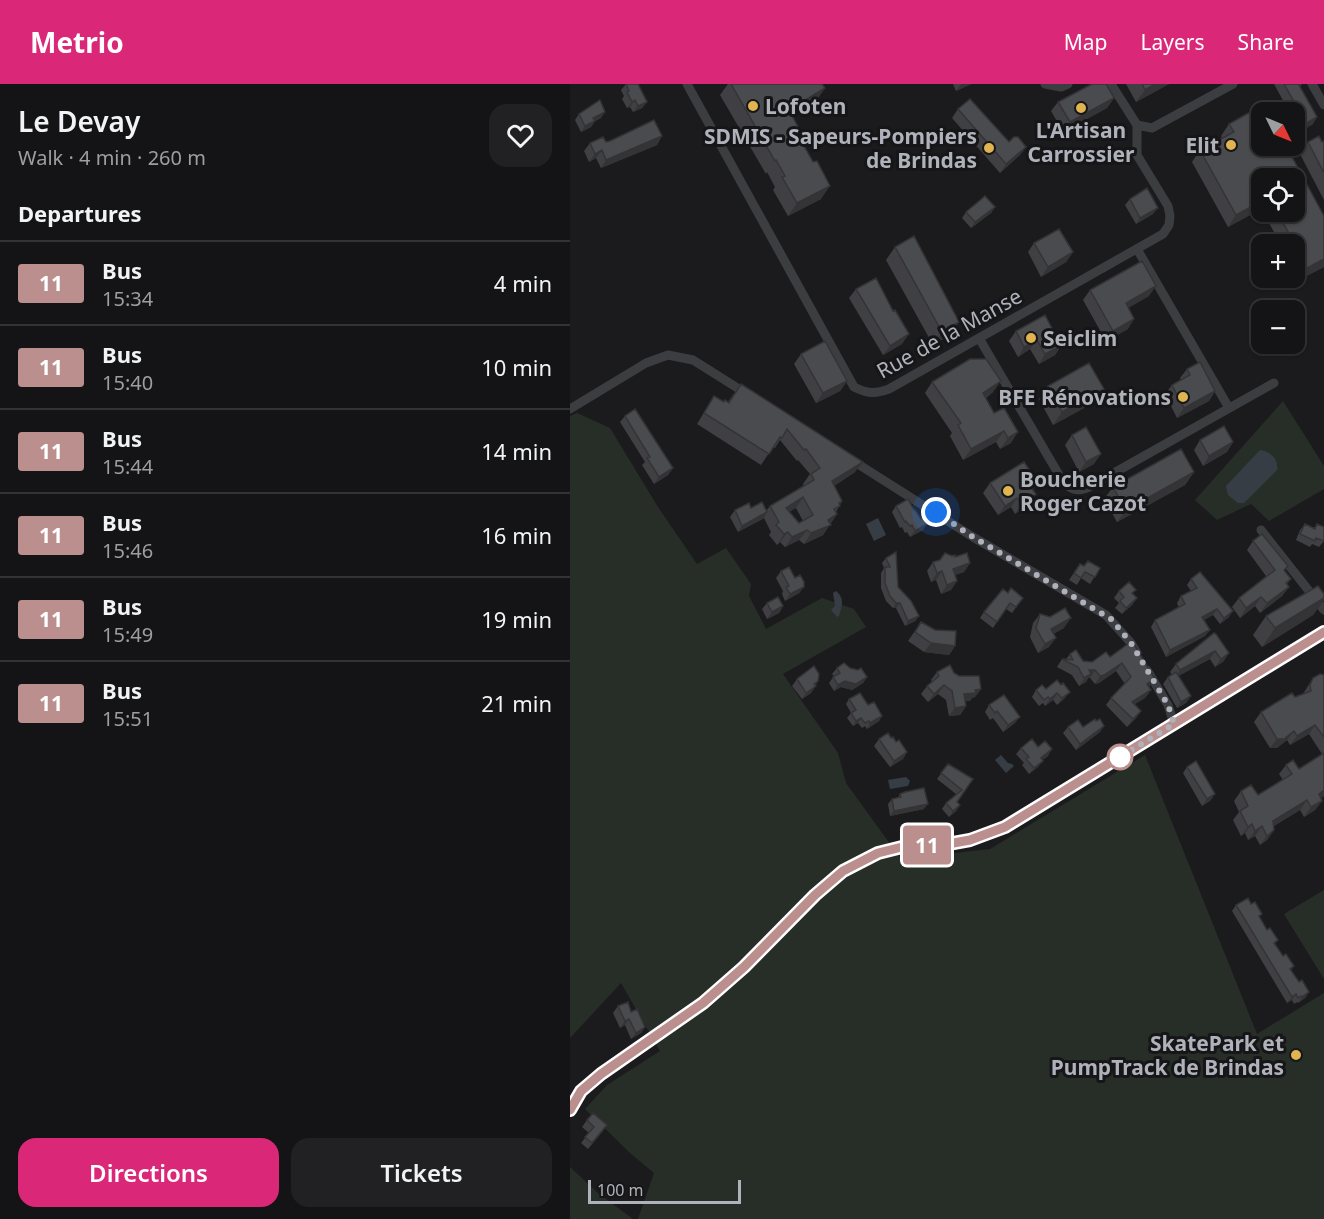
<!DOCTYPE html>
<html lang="en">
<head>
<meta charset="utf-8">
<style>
  :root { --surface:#141416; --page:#212123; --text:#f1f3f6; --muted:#9d9ea1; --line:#333335; --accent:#db2777 }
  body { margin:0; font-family:"Noto Sans",sans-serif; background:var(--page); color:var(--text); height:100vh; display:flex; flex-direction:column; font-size:22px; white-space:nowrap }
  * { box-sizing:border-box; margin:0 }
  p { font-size:20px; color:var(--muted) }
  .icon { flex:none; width:33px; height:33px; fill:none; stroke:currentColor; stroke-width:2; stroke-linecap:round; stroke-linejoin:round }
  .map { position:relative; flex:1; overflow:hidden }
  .drawer { display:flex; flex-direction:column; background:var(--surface); width:570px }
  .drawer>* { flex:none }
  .badge { padding:0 12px; border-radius:4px; font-size:21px; line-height:39px }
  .needle { width:39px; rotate:133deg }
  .tools { position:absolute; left:681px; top:18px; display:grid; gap:12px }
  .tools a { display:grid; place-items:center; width:54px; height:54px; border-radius:12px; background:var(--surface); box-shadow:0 2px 4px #0004,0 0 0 2px var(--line); font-size:30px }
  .scale { position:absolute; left:18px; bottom:15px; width:153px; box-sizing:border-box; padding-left:6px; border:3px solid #afb2bb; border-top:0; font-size:16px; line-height:21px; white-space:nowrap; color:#afb2bb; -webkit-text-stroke:4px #161618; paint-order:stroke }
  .you { position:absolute; width:30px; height:30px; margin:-15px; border:4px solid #fff; border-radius:50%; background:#1a73e8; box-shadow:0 0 0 9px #1a73e833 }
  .map>.badge { position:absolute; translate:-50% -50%; box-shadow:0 0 0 3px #fff }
  h2 { padding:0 18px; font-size:22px; line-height:54px }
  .round { display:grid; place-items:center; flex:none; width:63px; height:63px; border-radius:18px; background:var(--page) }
  .head { display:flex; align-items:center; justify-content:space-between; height:102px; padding:0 18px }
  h1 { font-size:28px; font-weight:600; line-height:45px }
  .action { display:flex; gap:12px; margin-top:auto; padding:12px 18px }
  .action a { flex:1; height:69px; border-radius:18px; background:var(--accent); color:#fff; font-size:24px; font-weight:600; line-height:69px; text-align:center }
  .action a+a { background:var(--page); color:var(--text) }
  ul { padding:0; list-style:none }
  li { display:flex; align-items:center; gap:18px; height:84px; padding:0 18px; border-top:2px solid var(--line) }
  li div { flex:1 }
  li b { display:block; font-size:22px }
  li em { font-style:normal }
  li .badge { min-width:66px; font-weight:700; text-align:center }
  header { display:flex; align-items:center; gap:36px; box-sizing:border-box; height:84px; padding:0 30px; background:var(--accent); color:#fff }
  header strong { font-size:28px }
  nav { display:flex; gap:33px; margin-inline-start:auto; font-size:21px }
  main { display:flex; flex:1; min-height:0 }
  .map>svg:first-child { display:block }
</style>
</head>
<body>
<header>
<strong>Metrio</strong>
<nav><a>Map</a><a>Layers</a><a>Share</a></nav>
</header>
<main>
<section class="drawer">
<div class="head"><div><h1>Le Devay</h1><p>Walk · 4 min · 260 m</p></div><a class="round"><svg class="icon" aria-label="heart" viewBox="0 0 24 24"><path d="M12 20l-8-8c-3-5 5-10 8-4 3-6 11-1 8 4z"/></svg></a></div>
<h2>Departures</h2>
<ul>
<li><span class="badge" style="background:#bc8f8f;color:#fff">11</span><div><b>Bus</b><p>15:34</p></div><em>4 min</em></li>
<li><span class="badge" style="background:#bc8f8f;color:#fff">11</span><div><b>Bus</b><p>15:40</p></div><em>10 min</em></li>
<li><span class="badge" style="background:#bc8f8f;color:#fff">11</span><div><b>Bus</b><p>15:44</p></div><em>14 min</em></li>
<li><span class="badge" style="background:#bc8f8f;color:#fff">11</span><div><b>Bus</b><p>15:46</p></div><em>16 min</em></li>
<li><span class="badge" style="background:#bc8f8f;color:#fff">11</span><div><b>Bus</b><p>15:49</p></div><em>19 min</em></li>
<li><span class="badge" style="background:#bc8f8f;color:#fff">11</span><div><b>Bus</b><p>15:51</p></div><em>21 min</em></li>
</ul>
<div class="action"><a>Directions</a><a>Tickets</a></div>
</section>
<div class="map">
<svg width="754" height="1135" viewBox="0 0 754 1135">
  <rect width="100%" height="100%" fill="#1b1b1d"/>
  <!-- green -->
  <path fill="#272e28" d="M713,317L754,382V405L699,437L681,420L647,436L625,416Z
    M7,329L40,344L88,423L127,480L156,464L181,500L179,512L196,545L252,514L284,525L296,543L213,590L268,669L276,699L331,775L420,765L575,671L687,950L754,909V1135H68L84,1089L60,1069L15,1025L37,1001L90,967L51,899L0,954V332Z
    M754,806V895L714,830Z
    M0,1083L28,1109L63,1135H0Z"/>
  <!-- water -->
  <path fill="#363d44" d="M691,366C701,368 709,376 707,386L674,419H668L658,411L656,402L689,367Z
    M308,434L316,451L304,457L296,440Z
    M266,507C275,514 272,522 269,532L267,533L261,526L265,522L263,509Z
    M431,671L438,679L442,680L444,682L436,689L425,676Z
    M336,693L340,697L338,702L320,705L318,696Z"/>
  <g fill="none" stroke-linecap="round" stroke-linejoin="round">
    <!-- street -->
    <path stroke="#3c3d41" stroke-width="9" d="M117,0L284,303C298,310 305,310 319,305L593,150L599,141L600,132L598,122L567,71V41
      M475,0L491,3L498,0
      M541,0L567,41L582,44L663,0
      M742,0L754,21
      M567,165L659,324
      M409,254L492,396C501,407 507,408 519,403L704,299
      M0,325L76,279L98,271L123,276L177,310
      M280,375L403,453L536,531L561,559L567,569
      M691,446L754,526
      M577,586L598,621L604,640
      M0,1026L11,1007L31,990L133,919L174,883L245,811L273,787L308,769L332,763L378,760L400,756L435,743L754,549"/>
  </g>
  <!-- wall -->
  <path fill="#404044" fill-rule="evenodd" d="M56,0L77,18L72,24L63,28L60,23L57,24L52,15L54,12L51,6Z
    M158,0H252L255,4L246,17L222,31L234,61L243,78L251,115L218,132L203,106L205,103L197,88L196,90L150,11Z
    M383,0H401L386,7Z
    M556,0H599L566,18Z
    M704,0H732L730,3L747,33L742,41L724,28H707L711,22L715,20Z
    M544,14L537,24L493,48L481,27L488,18Z
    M388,25L439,58L456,63L450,71L430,89L382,34Z
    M9,30L31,34L25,37L21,43L11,48L5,36Z
    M659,40L754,132V183L711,205L705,194H724L710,159L693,128H724L692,94V126L691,125L658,143L622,78L630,66L652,54L651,52Z
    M92,52L87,61L31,84L26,74L19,78L14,67L20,59Z
    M754,57V116L730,70L738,58H752Z
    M560,115L583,130L566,140L555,121Z
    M425,123L421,129L401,144L392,134L396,128Z
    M464,159L503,168L496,178L471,193L458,168Z
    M325,163L380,251L363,261L316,176Z
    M286,205L332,260L313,271L279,214Z
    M520,206L579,212L558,224V245L536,257L513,216Z
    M446,247L491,262L485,271L469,280L460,265L448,273L439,257Z
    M231,270L277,297L270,307L246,319L224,280Z
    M617,285L645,307L639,317L607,334L595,310L602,301L611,296L610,294Z
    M362,298L423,308L416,314L441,359L430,365L426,358L393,376L380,352L382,349L355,309Z
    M171,300L285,388L264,402L272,417L266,428L267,430L253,451L234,460L229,456L215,463L210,458L207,461L199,451L201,448L194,434L168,448L160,433L165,426L181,424L196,427L200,422L234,402L233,400L240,390L228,376L227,377L210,356L205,364L203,363L191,381L127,340L144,312L154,318H158ZM226,424L233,437L229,439L219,428Z
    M478,302L534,305L525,318L483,341L469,315Z
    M55,332L103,384L98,391L84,400L72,381L75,378L50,338Z
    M502,351L524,380L509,388L495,361Z
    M630,356L663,358L657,368L633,382L624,366Z
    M624,388L615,401L547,438L534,415L543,403Z
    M420,399L459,420L445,430L441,423L428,431L413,409Z
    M326,422L353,446L340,453L337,448L335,449L332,443L330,444L322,428Z
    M735,440L744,444L747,440L754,457L749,463L742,460L740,463L726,456L730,446Z
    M683,457L715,487L721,495L717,500L719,503L712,512L690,529L685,522L670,534L662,523L669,514L696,492L677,466Z
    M326,468L328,503L349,532L345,537L335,542L326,524H323L316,517L311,504V489L314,484L312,479L316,474Z
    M385,473L400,479L394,488L385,491L387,497L381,506L371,510L366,496L361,498L357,487L363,478Z
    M510,480L514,482L530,484L520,500L511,494L507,501L499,496Z
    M211,487L225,494L234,503L229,509L215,517L212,510L213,507L206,494Z
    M621,495L659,533L650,540L643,531L634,536L640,546L635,552L596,573L581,543L585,536L609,524L607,519L611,512L621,507L617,501Z
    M549,507L563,510L567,514L562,521L552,530L545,524L549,519L544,514Z
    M754,510V516L743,531L692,563L683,551L696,532Z
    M453,514L442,529L436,525L423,544L410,534L414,528Z
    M197,519L213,522L209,529L197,535L192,525Z
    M470,530L494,544L483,550L479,563L468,569L460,553L463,539Z
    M351,538L385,562L379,571L354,568L338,557Z
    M644,549L654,577L645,583L640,575L608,592L621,612L616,619L607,624L593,600L598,593L602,591L600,588L606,580Z
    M562,557L581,606L575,614L565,620L571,627L566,634L557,643L536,621L541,614L555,600L546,587L529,599L525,600L520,594H518L516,598L509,602L502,591L487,583L492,575H496L500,570L513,577L522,578L540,573Z
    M267,584H280L297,593L293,599L282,606L271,603L264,607L259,599L264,592L262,590Z
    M367,588L384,589L411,605L405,613L402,614L400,617H395L396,622L390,631L379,632L376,616L368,610L358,618L351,610L357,602L362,598L361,596Z
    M754,591V712L750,714L752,717L745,726L734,733L730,726L704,742V746L697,756L690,761L685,752L678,756L675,749L671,752L663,736L669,728L664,717L671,707L688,711L713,696L709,690L716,681L729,685L752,670L739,650L720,661L717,656L707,664H700L684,638L691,628L733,610L743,594Z
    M227,595L248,597L241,609L232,615L222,602Z
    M487,596L495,614L487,621L483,616L475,622L473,619L469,622L462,613L466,606L476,605Z
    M279,615L298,621L312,632L309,637L297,645L295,642L292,644L288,639L283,642L277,634L281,629L276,620Z
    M419,621L445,639L433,648L423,634L420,636L415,628Z
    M498,643H513L530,648L506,666L493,649Z
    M321,654L337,668L333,675L320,683L304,662L309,655Z
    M468,663L478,672L472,676L468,683L459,690L452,681L454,679L446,670L451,664Z
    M378,680L403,695L387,718L390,721L386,727L379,733L372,725L376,719L386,710L367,695Z
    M617,683L645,710L640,717L632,722L613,689Z
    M330,710L354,725L320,732L318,720L322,715L328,714Z
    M666,821L690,834L697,846L708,856L705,860L713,872L724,882L721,886L729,898L739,908L735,914L728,919L727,918L724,920L722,916L717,919L662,827Z
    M48,922L61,928L75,943L71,949L61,955L55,941L50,944L43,929Z
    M17,1036L33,1047L18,1065L11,1059L19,1049L12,1043Z"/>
  <!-- shaded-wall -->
  <path fill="#343437" d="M391,0H401L386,7Z
    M585,0H599L566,18L575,6Z
    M255,4L246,17L210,38L219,26Z
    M544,14L537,24L493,48L500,38Z
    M65,16L60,23L57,24L62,18Z
    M77,18L72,24L63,28L68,22Z
    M35,28L31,34L19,40L23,34Z
    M747,33L742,41L724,51L725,46Z
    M25,37L21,43L11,48L15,42Z
    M92,52L87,61L31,84L36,76Z
    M456,63L450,71L430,89L436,80Z
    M32,66L26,74L19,78L25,70Z
    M260,102L251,115L218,132L227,119Z
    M692,117L691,125L658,143L666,131Z
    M425,123L421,129L401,144L405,138Z
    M588,124L583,130L566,140L570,134Z
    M503,168L496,178L471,193L478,183Z
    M754,175V183L711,205L720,194H724V191Z
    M586,202L579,212L549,229L556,219Z
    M564,235L558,245L536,257L543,247Z
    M389,238L380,251L363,261L372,248Z
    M339,250L332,260L313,271L320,262Z
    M467,256L460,265L448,273L454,263Z
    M491,262L485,271L469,280L475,270Z
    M277,297L270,307L246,319L253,309Z
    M431,297L423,308L405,320L413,309Z
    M534,305L525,318L483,341L492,328Z
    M645,307L639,317L607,334L614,324Z
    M434,347L426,358L393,376L401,365Z
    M448,348L441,359L430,365L438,354Z
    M663,358L657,368L633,382L639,372Z
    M531,370L524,380L509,388L516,378Z
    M293,378L285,388L255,408L262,397Z
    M103,384L98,391L84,400L89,393Z
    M624,388L615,401L547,438L556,426Z
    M466,410L459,420L445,430L452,420Z
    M233,413L226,424L208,434L216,424Z
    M447,414L441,423L428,431L435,422Z
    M197,428L193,435L168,448L172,442Z
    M267,430L253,451L234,460L241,449L258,436Z
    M357,440L353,446L340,453L345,447Z
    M237,446L229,456L215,463L222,453Z
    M218,448L210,458L207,461L214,450Z
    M400,479L394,488L377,494L383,485Z
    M372,487L366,496L361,498L367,489Z
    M387,497L381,506L371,510L377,501Z
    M234,503L229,509L215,517L220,510Z
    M719,503L712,512L690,529L697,519Z
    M691,513L685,522L670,534L676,524Z
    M567,514L562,521L552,530L556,524Z
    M754,514V516L743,531L692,563L705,544Z
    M326,519H330L326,524H323Z
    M213,522L209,529L197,535L202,528Z
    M647,525L643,531L628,539L632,533Z
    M663,527L659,533L650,540L654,534Z
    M349,532L345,537L335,542L338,537Z
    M501,534L494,544L474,555L481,545Z
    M640,546L635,552L596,573L600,566Z
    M486,554L479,563L468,569L475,560Z
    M361,559L385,562L379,571L354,568Z
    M645,567L640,575L605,594L610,586Z
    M659,569L654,577L645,583L651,575Z
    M552,579L546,587L529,599L525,600L530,592Z
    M519,586H525L520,594H518L516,598L509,602L515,594H513Z
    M297,593L293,599L282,606L271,603L264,607L268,601L275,597Z
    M585,595L579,603L572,608L577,600Z
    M374,601L368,610L358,618L364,610Z
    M246,602L241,609L232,615L236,609Z
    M411,605L405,613L402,614L400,617L388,618L394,610L405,606Z
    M581,606L575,614L557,625L562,618Z
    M500,608L495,614L487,621L492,614Z
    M487,609L483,616L475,622L480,615Z
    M621,612L616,619L607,624L611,618Z
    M396,622L390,631L379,632L385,624Z
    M571,627L566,634L557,643L563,635Z
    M312,632L309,637L297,645L300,639Z
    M450,633L445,639L433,648L438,641Z
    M291,634L288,639L283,642L286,637Z
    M745,641L739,650L720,661L727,652Z
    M534,642L530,648L506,666L510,660Z
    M724,647L717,656L707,664H700L707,655Z
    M482,665L478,672L466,681L471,674Z
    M337,668L333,675L320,683L324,677Z
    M473,677L468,683L459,690L464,684Z
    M754,706V712L742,719L749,710Z
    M645,710L640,717L632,722L637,715Z
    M737,716L730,726L697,746L703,737Z
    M752,717L745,726L734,733L741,723Z
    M358,720L354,725L320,732L324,727Z
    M390,721L386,727L379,733L383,727Z
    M682,740L675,749L671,752L678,743Z
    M692,742L685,752L678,756L685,747Z
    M704,746L697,756L690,761L697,752Z
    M739,908L735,914L728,919L732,913Z
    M726,910L722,916L717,919L722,913Z
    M59,935L55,941L50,944L55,937Z
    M75,943L71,949L61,955L66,949Z"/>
  <!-- building -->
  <path fill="#4a4b4f" stroke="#343437" stroke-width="1.5" fill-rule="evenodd" d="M56,0H68L77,18L68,22L65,16L62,18L57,8L59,7Z
    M161,0H252L255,4L219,26L236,58L233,60L243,78L247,77L260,102L227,119L212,93L215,92L206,76L205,77Z
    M522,0H536L544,14L500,38L488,18Z
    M572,0H585L575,6Z
    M714,0H731L729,1L747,33L725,46L724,28H715L711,22L723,16Z
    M400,15L439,58L444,53H448L456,63L436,80L388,25Z
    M30,16L35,28L23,34L25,37L15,42L9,30Z
    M691,22L695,28H692V62H716L754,132V175L724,191V160H708L721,153L707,128H724V94H692V117L666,131L630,66L664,48L659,40Z
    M84,36L92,52L36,76L32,66L25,70L20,59L33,53L36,58L40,57Z
    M749,52L752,58L754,57V89L738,58Z
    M577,104L588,124L570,134L560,115Z
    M415,112L425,123L405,138L396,128Z
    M489,145L503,168L478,183L464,159Z
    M344,152L389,238L372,248L325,163Z
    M572,177L586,202L556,219L564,235L543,247L520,206Z
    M306,194L323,227L325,226L339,250L320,262L286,205Z
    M475,231L491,262L475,270L467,256L454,263L446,247Z
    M255,257L277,297L253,309L231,270Z
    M400,275H416L431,297L413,309L424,329L434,324L448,348L438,354L434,347L401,365L388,341L391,339L362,298Z
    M630,278L645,307L614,324L602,301L620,291L617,285Z
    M519,279L534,305L492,328L478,302Z
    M171,300L293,378L262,397L272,417L269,419L270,422L264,425L267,430L258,436L261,441L241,449L237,446L222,453L218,448L214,450L206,441L209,438L200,422L244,396L241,390L250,384L236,365L234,366L217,345L212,354L210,353L199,370L134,329L144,312L154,318L155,316L159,319ZM233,413L243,431L229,439L216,424Z
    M65,325L103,384L89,393L77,374L80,373L55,332Z
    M654,342L663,358L639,372L630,356Z
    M516,343L531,370L516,378L502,351Z
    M611,365L624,388L556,426L543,403Z
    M454,378L469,400L462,405L466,410L452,420L447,414L435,422L420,399Z
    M338,415L344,426H345L351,435L353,433L357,440L345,447L342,441L340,442L336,437L335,438L326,422Z
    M192,418L197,428L172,442L165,426L179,419L181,424Z
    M735,440L745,445L747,440L754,443V457L746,454L745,457L730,450Z
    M692,450L718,482L714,486L721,495L716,499L719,503L697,519L691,513L676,524L669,514L705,486L683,457Z
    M326,468L328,503L341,517L349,532L338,537L330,519H326L320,512L315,499V483H320L316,474Z
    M375,469L382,472L385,471V473L397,469L400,479L383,485L387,497L377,501L372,487L367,489L363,478L370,476Z
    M518,477L530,484L525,493L515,488L511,494L504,489L510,480L514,482Z
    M219,483L225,494L230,491L234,498V503L220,510L216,503L219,502L211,487Z
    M630,488L663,527L654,534L647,525L632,533L640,546L600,566L585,536L615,520L611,512L627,504L621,495Z
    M559,498L566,506L562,509L567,514L556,524L550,517L554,513L549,507Z
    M748,502L754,510V514L705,544L696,532Z
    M441,504L453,514L446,523L440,519L427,538L414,528L433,505L438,509Z
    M208,513L213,522L202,528L197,519Z
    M495,524L501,534L481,545L486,554L475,560L466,544L470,530L480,533Z
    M351,538L365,546L386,547L385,562L361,559L345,548Z
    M644,549L646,550L659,569L651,575L645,567L610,586L606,580Z
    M562,557L585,595L577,600L581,606L562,618L571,627L563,635L541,614L561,593L552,579L534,591L530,592L525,586H519L521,590L514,594L508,583L492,575L503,576L500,570L506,566L513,577L522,578L536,568L540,573Z
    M274,579L280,584L288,586L291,584L297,593L286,600L275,597L268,601L263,593L270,589L267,584Z
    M380,581L384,589L389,592H409L411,605L405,606L406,609L394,610L396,622L385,624L382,607L374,601L364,610L357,602L369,592L367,588Z
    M244,582L249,590L248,597L244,600L246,602L236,609L227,595Z
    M606,588L621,612L611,618L598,593Z
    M750,590L754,591V653L745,641L727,652L724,647L714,655H707L691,628L722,609L725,613L741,607L740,601L743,594Z
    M487,596L491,601L493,599L500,608L492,614L487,609L480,615L478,613L474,616L466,606L472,601L476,605Z
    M290,609L298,621L304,618L312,632L300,639L299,637L295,639L291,634L286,637L281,629L286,626L279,615Z
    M434,611L450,633L438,641L427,627L425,629L419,621Z
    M525,635L526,637L530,635L534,642L510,660L498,643L508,636L513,643Z
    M318,649L321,654L323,653L326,658L329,656L337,668L324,677L309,655Z
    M462,655L468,663L475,657L482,665L471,674L473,677L464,684L456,675L459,673L451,664Z
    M754,669V706L749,710L752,717L741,723L737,716L703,737L704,746L697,752L692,742L685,747L682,740L678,743L670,727L678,722L671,707L681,701L688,711L722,690L716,681L723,676L729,685Z
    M626,677L645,710L637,715L617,683Z
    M378,680L403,695L387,718L390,721L383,727L376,719L392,706L371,689Z
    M354,704L358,720L324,727L322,715L331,713L330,710L335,708Z
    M678,814L681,820L685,818L692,830L689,832L697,846L700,844L708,856L704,859L713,872L716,870L724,882L720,885L729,898L732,896L739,908L732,913L731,912L728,914L726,910L722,913L666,821Z
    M58,918L61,928L67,925L75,943L66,949L59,935L55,937L48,922Z
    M23,1029L37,1041L22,1059L15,1053L24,1043L17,1036Z"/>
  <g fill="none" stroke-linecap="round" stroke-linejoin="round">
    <defs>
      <path id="line" d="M0,1026L11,1007L31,990L133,919L174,883L245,811L273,787L308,769L332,763L378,760L400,756L435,743L754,548"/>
    </defs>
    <!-- line casing -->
    <use href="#line" stroke="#fff" stroke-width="14"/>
    <!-- line -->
    <use href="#line" stroke="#bc8f8f" stroke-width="9"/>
    <!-- walk -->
    <path stroke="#afb2bb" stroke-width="6" stroke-dasharray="0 10.8" d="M366,428L403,453L541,535L561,559L598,621L604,640L550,673"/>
  </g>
  <!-- markers -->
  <g fill="#dfb451" stroke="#161618" stroke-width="2">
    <circle cx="183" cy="22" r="6"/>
    <circle cx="511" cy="24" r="6"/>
    <circle cx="661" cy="61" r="6"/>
    <circle cx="419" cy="64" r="6"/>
    <circle cx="461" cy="254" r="6"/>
    <circle cx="613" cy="313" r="6"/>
    <circle cx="438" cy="407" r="6"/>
    <circle cx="726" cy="971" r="6"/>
  </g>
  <circle fill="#fff" stroke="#bc8f8f" stroke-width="3" cx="550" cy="673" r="12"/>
  <g text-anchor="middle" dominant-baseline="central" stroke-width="6" stroke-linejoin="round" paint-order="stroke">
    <!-- poi labels -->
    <g font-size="21" font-weight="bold" fill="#afb2bb" stroke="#161618" text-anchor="end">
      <text x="195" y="22" text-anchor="start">Lofoten</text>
      <text x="511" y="46" text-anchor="middle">L'Artisan<tspan x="511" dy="24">Carrossier</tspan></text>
      <text x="407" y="52">SDMIS - Sapeurs-Pompiers<tspan x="407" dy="24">de Brindas</tspan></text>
      <text x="649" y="61">Elit</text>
      <text x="473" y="254" text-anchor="start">Seiclim</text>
      <text x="601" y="313">BFE Rénovations</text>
      <text x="450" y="395" text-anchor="start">Boucherie<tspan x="450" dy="24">Roger Cazot</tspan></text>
      <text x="714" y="959">SkatePark et<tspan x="714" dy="24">PumpTrack de Brindas</tspan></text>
    </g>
    <!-- street labels -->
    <g font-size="21" fill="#afb2bb" stroke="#161618">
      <text transform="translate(379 249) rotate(-29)">Rue de la Manse</text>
    </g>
  </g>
</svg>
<div class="tools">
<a><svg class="needle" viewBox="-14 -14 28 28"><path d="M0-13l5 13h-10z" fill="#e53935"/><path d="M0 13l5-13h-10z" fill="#9d9ea1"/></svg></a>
<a><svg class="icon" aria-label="locate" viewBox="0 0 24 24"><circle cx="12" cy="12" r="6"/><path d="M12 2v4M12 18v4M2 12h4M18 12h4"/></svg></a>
<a>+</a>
<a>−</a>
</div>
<div class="scale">100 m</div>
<div class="you" style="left:366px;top:428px"></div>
<b class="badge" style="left:357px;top:761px;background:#bc8f8f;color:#fff">11</b>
</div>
</main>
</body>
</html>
